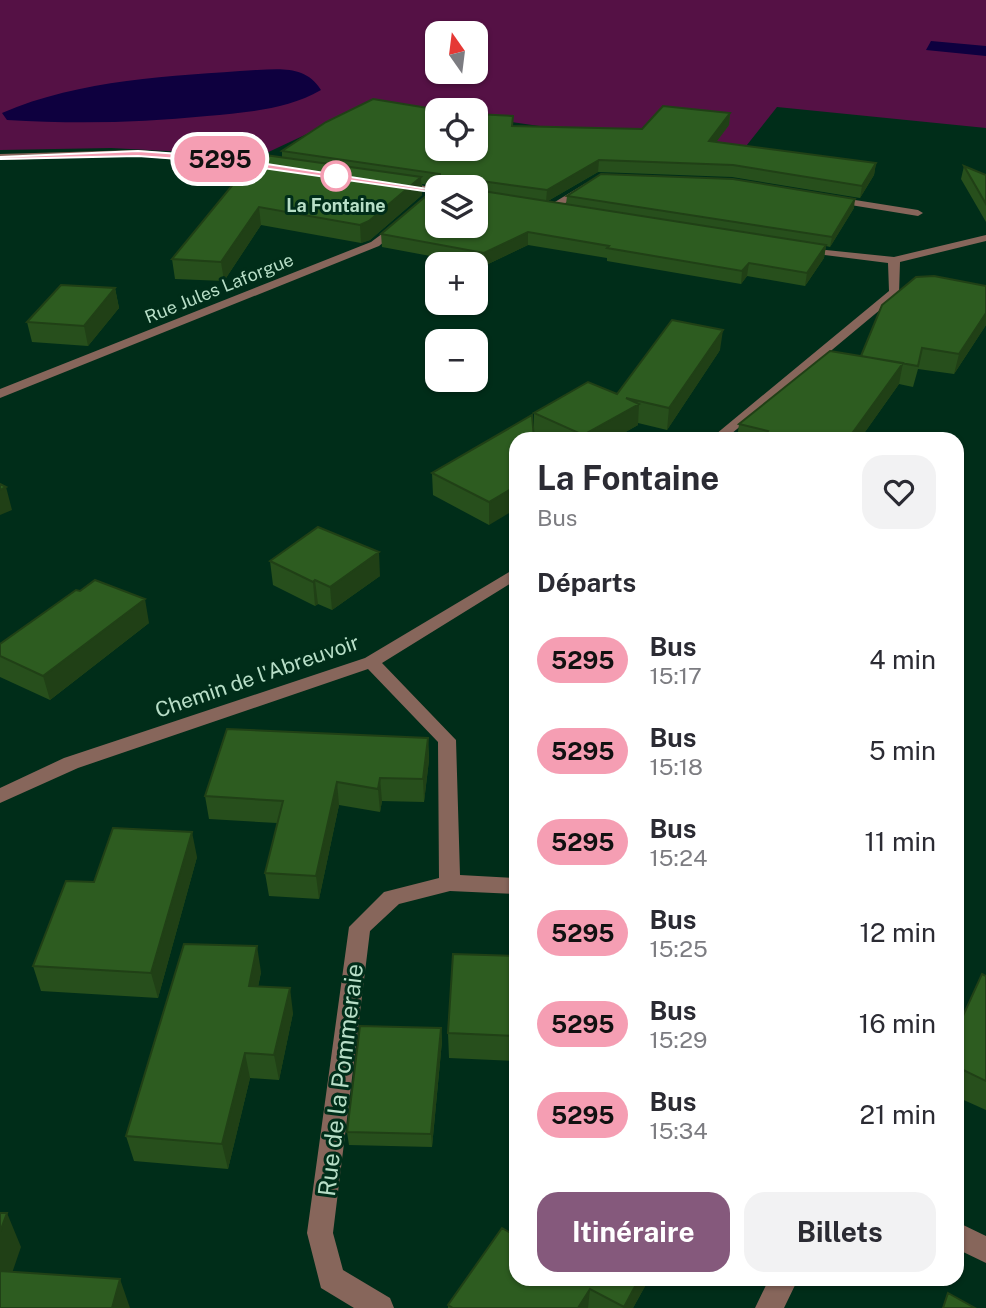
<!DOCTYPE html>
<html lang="fr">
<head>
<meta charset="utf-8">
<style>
  :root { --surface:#fff; --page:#f2f2f3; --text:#2b2b33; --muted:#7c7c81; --accent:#85597c }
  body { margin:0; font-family:"Public Sans",sans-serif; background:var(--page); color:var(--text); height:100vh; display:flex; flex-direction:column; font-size:26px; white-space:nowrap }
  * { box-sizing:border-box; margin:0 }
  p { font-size:23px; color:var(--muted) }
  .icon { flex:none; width:38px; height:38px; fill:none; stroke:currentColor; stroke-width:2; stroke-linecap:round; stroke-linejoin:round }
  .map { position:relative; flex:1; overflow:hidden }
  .details { position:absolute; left:509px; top:432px; width:455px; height:854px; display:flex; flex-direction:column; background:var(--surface); border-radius:21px; box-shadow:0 2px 5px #0004 }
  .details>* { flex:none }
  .badge { padding:0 14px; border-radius:23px; font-size:24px; line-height:46px }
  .needle { width:46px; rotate:346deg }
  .tools { position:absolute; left:425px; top:21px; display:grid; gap:14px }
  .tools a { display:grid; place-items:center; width:63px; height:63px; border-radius:14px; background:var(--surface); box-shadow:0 2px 5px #0004; font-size:35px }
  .map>.badge { position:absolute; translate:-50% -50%; box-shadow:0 0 0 4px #fff }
  h2 { padding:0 28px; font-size:26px; line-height:63px }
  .round { display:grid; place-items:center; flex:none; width:74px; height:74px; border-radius:21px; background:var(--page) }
  .summary { display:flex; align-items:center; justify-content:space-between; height:119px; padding:0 28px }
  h1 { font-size:33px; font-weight:700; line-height:52px }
  .primary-button { display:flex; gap:14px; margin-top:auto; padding:14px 28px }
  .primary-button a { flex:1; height:80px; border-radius:21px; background:var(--accent); color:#fff; font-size:28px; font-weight:700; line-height:80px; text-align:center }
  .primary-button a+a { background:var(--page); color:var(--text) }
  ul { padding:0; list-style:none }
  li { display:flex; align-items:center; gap:21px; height:91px; padding:0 28px }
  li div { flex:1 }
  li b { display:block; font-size:26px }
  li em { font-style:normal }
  li .badge { min-width:77px; font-weight:700; text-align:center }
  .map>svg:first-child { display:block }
</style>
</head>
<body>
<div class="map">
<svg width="986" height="1308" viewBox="0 0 986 1308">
  <rect width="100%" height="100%" fill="#002d19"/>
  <!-- green -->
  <path fill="#551145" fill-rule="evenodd" d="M0,0H986V128L777,107L739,155L476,117V110H438L373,103L260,156L111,148L0,150ZM438,33H476V72H438Z"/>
  <!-- water -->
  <path fill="#0e003f" d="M931,41L986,46V56L926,50Z
    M257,70C282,69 306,66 321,90C286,110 247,112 207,116C139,123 74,124 7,120L2,113C81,79 172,76 257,70Z"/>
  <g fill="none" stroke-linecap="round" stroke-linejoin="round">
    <!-- minor -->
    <path fill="#87665b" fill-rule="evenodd" d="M138,150L221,157L280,167L275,170L138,156L0,160V154Z
      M399,182L438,188V194L395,187V183Z
      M586,183L590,184V188L554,210L545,208Z
      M830,196L918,210L923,213L918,216L826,201L825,199Z
      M398,222L403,225L402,227L379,246L0,398V389L371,242Z
      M986,235V241L900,262L899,294L725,439H710L889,291L888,263L801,252L795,249L797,247L894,257Z
      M516,568V580L382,663L456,740L460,875L516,878V894L450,891L399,904L370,931L333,1233L343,1270L390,1298L394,1308H354L321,1288L307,1233L349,927L384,892L439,878L438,742L368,669L78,768L0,803V788L64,758L365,658Z
      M957,1222L986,1236V1263L957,1249Z
      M769,1279H798L784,1308H755Z"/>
  </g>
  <!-- wall -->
  <path fill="#274f1c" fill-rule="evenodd" d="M730,113L729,125L716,142L876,163L874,175L860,198L732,177L598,172L548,201L566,204L567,196L854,208L830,247L826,246L824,258L805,286L747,276L741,284L607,261V258L528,245L484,266L382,247L381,234L438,186L422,184V195L370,240L361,243L261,225L224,281L175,279L172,259L282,158V151L438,149L513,116V126L642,129ZM438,187H476V226Z
    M964,166L986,175V222L961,179Z
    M986,286V325L954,374L918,369L913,387L899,384L860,439H737L739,424Z
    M115,288L119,308L88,346L32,342L27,322Z
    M720,350L667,430L638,423V425L613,439H543L534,435L489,525L433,495L432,473L534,435V413L617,394Z
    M270,561L380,576L332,610L318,604L315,606L273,585Z
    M149,623L50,700L0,677V644Z
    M428,738L429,760L424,802L382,801L380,812L339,805L319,899L269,896L265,873L277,823L209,819L205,796Z
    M197,857L158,998L41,991L33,966L94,882Z
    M516,956V1061L449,1058L448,1033Z
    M261,972L258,987L293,1013L279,1080L250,1078L228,1169L134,1161L126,1136Z
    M986,976V1110L957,1097V1029Z
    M441,1028L442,1041L432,1147L349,1145L347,1132Z
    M516,1279H649L633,1308H448V1305Z"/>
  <!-- shaded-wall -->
  <path fill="#204016" d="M730,113L729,125L708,153L709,141Z
    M599,160L598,172L546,202L547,190Z
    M876,163L874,175L860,198L862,186Z
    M421,177L422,195L370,240L361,243L360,225Z
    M855,199L854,208L830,247L832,237Z
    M259,207L261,225L224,281L221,262Z
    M528,232V245L484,266V253Z
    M826,245L824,258L805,286L807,273Z
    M749,263L747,276L741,284L742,271Z
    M115,288L119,308L88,346L84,326Z
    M986,313V325L954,374L959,354Z
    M723,330L720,350L667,430L669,408Z
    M903,363L899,384L860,439H848Z
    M639,404L638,425L613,439H583V435Z
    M516,486V509L489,525V502Z
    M6,487L12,510L0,515V490Z
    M379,552L380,576L332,610L330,587Z
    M315,580L318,604L315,606L313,582Z
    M145,599L149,623L50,700L43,676Z
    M428,738L429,760L424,802L423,779Z
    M380,778L382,801L380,812L378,789Z
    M337,782L339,805L319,899L316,876Z
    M192,832L197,857L158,998L151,973Z
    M257,946L261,972L253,1011L249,986Z
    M290,988L293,1013L279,1080L274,1055Z
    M441,1028L442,1041L432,1147L431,1134Z
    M245,1053L250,1078L228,1169L222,1144Z
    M7,1213L21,1247L0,1308V1232Z
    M120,1279L130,1308H112Z
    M639,1279H649L633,1308H624Z
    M590,1289L588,1308H578Z"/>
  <!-- building -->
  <path fill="#2d5c20" stroke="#204016" stroke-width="2" d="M373,99L440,110H438V149H476V114L513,116L512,126L642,129L663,106L730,113L709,141L876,163L862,186L733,165L599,160L547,190L474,180L475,187H438V226H476V190L826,245L807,273L749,263L742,271L607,248L609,246L528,232L484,253L381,234L439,185L440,174L282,151L326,122Z
    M258,154L421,177L369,221L360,225L259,207L221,262L172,259Z
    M964,166L986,175V204Z
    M601,174L733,179L855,199L832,237L567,196Z
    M934,276L986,286V313L959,354L922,348L918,366L861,356L882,305L916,277Z
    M61,285L115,288L84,326L27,322Z
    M672,320L723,330L669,408L626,398L639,404L583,435L534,413L588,382L617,394Z
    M830,351L903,363L848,439H762L768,431L739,424Z
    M532,415L534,439H516V486L489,502L432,473Z
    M0,484L6,487L0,490Z
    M318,527L379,552L330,587L315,580L313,582L270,561Z
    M95,580L145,599L43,676L0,656V644L76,590L80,591Z
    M227,729L428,738L423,779L380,778L378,789L337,782L316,876L265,873L283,801L205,796Z
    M113,828L192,832L151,973L33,966L66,881L94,882Z
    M184,944L257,946L249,986L290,988L274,1055L245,1053L222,1144L126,1136Z
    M453,954L516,956V1036L448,1033Z
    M982,974L986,976V1081L957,1067V1029Z
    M360,1026L441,1028L431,1134L347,1132Z
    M0,1213H7L0,1232Z
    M502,1228L516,1236V1279H639L624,1307L590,1289L578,1308H453L448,1305Z
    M0,1271L120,1279L112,1308H0Z
    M948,1293L975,1308H943Z"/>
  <!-- line -->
  <path fill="#f59eb3" stroke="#fff" stroke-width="2" d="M138,151L221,157L441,191L438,193L221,162L138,156L0,159V157Z"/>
  <!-- markers -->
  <circle fill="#fff" stroke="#f59eb3" stroke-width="3.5" cx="336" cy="176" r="14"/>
  <g text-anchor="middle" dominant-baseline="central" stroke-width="6" stroke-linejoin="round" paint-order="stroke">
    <!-- far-stop labels -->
    <g font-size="18" font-weight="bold" fill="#b7dec7" stroke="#002d19">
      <text x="336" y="205">La Fontaine</text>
    </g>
    <!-- far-street labels -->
    <g font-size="18" fill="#b7dec7" stroke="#002d19">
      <text transform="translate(219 288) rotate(-22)">Rue Jules Laforgue</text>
    </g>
    <!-- street labels -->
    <g font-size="21" fill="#b7dec7" stroke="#002d19">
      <text transform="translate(257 676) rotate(-19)">Chemin de l'Abreuvoir</text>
    </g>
    <!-- near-street labels -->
    <g font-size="24" fill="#b7dec7" stroke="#002d19">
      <text transform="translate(340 1080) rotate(-83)">Rue de la Pommeraie</text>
    </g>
  </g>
</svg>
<div class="tools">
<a><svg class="needle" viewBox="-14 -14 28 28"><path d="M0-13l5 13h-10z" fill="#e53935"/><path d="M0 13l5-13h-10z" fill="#7c7c81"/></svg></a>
<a><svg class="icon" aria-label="locate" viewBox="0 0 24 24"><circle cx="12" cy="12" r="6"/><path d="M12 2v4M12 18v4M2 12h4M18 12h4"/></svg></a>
<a><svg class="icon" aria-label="layers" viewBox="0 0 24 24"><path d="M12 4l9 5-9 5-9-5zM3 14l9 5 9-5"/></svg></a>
<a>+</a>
<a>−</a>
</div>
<b class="badge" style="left:220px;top:159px;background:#f59eb3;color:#111">5295</b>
<section class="details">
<div class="summary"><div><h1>La Fontaine</h1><p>Bus</p></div><a class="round"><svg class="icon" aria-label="heart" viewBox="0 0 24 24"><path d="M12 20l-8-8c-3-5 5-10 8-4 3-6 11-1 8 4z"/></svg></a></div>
<h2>Départs</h2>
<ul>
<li><span class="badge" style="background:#f59eb3;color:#111">5295</span><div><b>Bus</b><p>15:17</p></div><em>4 min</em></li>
<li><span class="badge" style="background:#f59eb3;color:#111">5295</span><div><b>Bus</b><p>15:18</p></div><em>5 min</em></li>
<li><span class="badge" style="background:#f59eb3;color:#111">5295</span><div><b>Bus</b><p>15:24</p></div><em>11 min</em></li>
<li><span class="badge" style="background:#f59eb3;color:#111">5295</span><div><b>Bus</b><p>15:25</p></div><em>12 min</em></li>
<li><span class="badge" style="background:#f59eb3;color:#111">5295</span><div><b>Bus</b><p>15:29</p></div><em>16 min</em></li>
<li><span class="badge" style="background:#f59eb3;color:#111">5295</span><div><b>Bus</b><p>15:34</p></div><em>21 min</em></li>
</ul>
<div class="primary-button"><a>Itinéraire</a><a>Billets</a></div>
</section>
</div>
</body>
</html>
